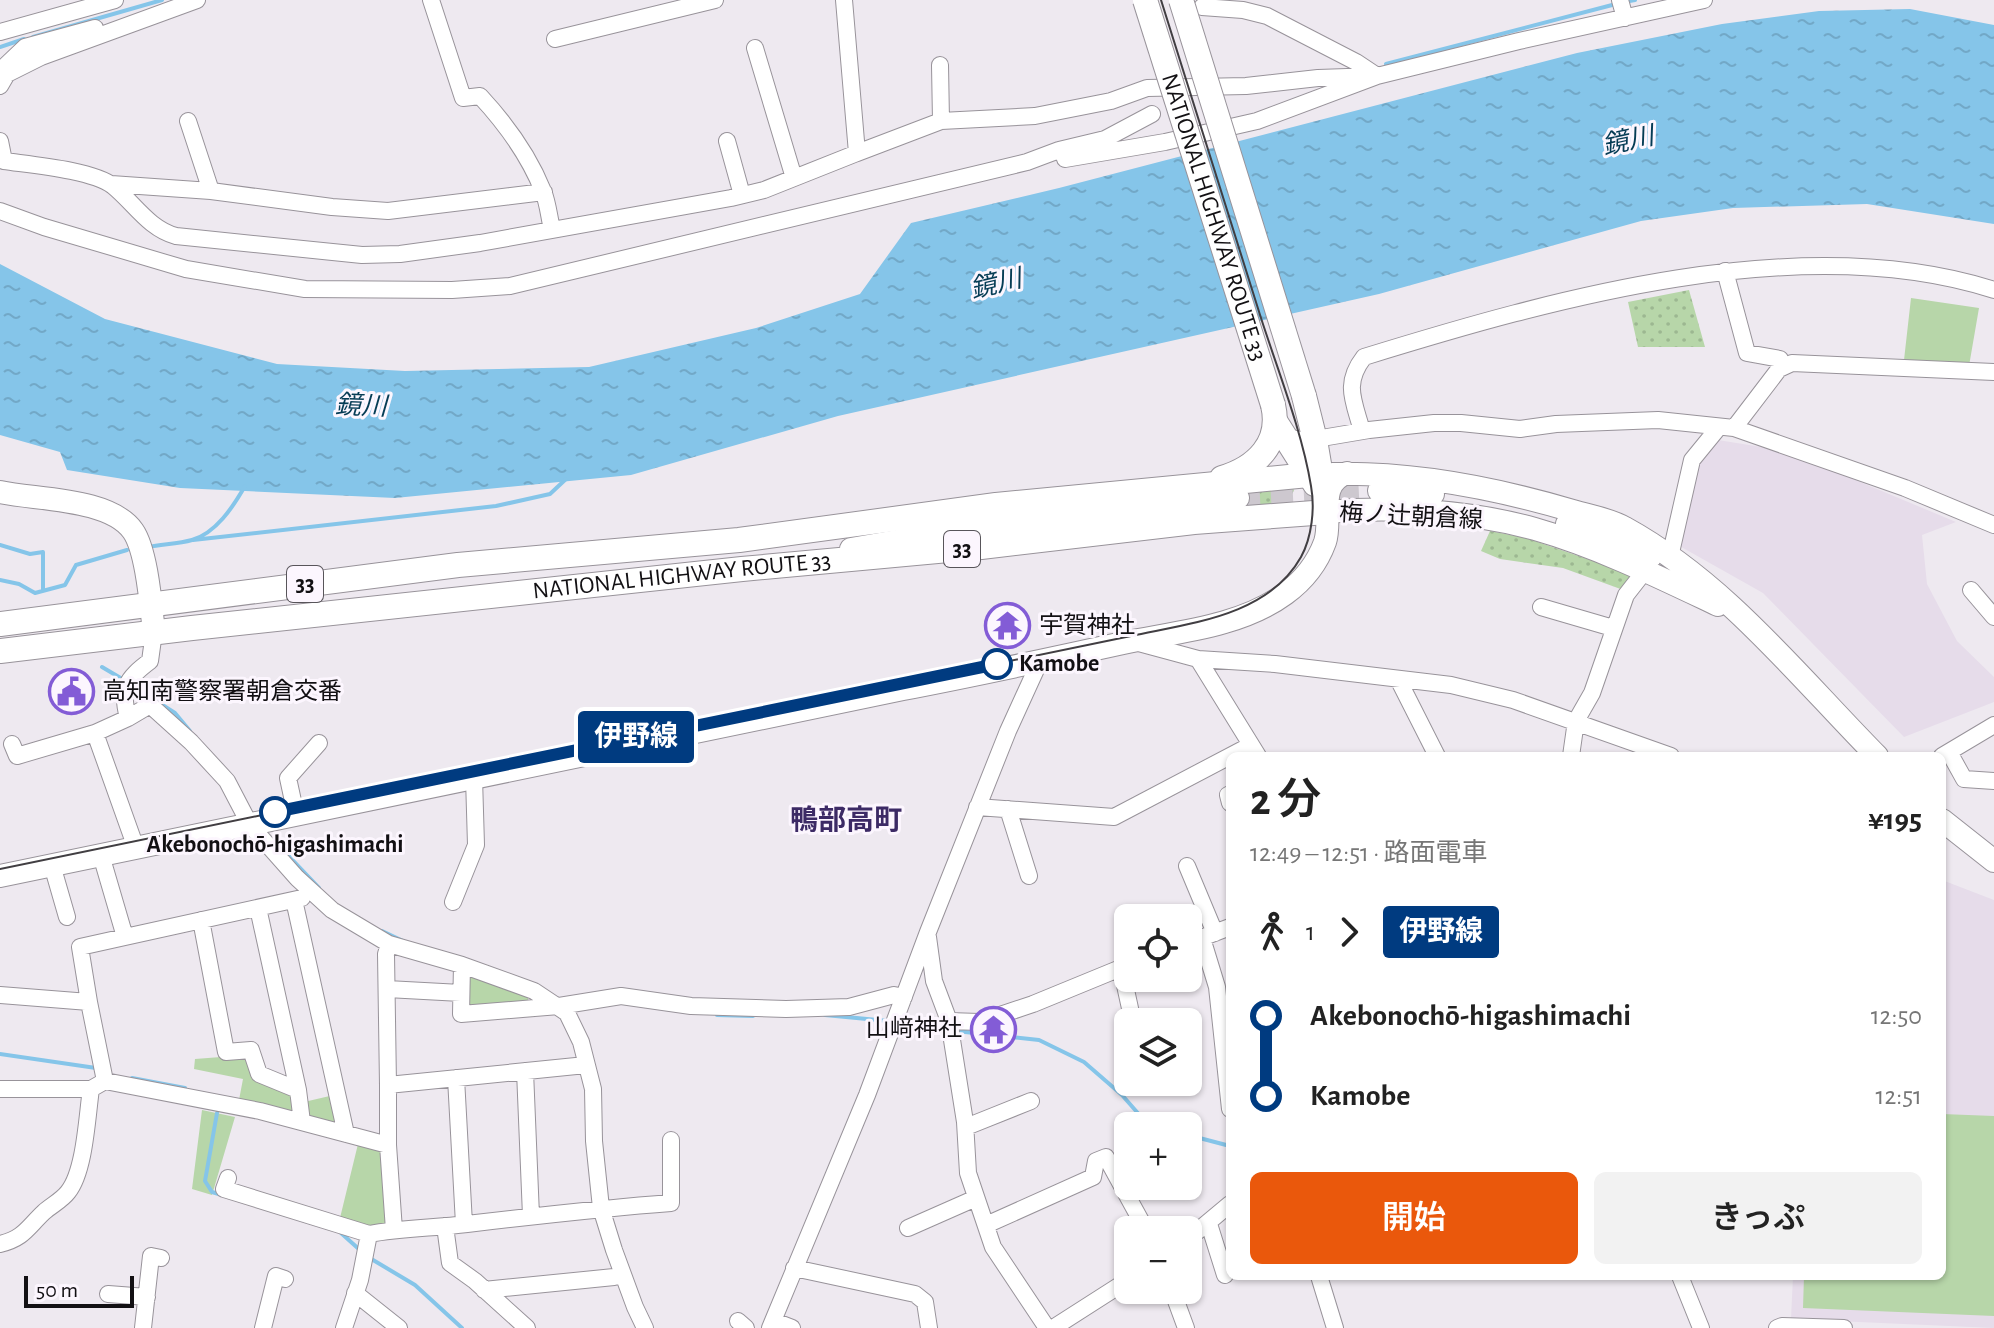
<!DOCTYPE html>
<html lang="ja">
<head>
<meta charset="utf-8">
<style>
  :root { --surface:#fff; --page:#f2f2f2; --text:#222; --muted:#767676; --accent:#ea580c }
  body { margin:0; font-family:"Alegreya Sans","Noto Sans JP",sans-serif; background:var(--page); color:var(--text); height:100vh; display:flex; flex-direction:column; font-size:30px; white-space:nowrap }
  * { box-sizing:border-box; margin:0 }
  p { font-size:26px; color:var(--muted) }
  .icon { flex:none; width:44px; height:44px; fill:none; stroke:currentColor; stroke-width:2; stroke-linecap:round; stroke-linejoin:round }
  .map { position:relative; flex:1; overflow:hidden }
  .sheet { position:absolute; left:1226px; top:752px; width:720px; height:528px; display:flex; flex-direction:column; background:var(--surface); border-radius:12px; box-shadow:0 2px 6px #0004 }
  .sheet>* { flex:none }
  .badge { padding:0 16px; border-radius:6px; font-size:28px; line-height:52px }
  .buttons { position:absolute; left:1114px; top:904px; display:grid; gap:16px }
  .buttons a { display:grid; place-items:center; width:88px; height:88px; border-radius:12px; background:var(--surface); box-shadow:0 2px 6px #0004; font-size:40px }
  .scale { position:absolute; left:24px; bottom:20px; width:110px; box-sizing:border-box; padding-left:8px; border:4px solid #121013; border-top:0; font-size:22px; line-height:28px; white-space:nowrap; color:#121013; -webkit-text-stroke:6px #fcf6fe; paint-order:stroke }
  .map>.badge { position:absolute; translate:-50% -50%; box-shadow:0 0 0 4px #fff }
  .legs { display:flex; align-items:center; gap:12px; height:88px; padding:0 24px; font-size:26px }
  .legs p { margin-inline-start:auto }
  .summary { display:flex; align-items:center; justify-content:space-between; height:136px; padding:0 24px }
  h1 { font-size:44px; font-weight:600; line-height:60px }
  .primary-button { display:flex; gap:16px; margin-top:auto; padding:16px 24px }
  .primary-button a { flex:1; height:92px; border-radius:12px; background:var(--accent); color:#fff; font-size:32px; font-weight:600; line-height:92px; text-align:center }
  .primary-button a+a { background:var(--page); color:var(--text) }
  ul { padding:0 24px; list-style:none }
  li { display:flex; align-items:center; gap:28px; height:80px; font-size:30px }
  li i { display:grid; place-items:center; width:12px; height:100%; margin:0 10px; background:currentColor }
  li i::after { content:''; width:20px; height:20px; margin:-10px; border:6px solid; border-radius:50%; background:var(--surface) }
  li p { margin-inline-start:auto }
  li:first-child i { background:linear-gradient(#0000 50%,currentColor 0) }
  li:last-child i { background:linear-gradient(currentColor 50%,#0000 0) }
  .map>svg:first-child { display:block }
</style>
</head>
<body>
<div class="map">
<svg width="1994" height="1328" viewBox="0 0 1994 1328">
  <defs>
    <pattern id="grass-dots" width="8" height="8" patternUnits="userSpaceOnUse" patternTransform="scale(2)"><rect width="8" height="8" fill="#b7d6a9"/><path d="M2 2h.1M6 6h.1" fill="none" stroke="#9cb791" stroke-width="1.8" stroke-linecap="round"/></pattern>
    <pattern id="water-ripples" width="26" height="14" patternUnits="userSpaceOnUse" patternTransform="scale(2)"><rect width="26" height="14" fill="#85c5e9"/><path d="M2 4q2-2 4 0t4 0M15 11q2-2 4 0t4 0" fill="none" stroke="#72a8c7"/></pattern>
  </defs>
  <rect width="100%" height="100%" fill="#eee9f0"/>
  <!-- built -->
  <path fill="#e6dcea" d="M1718,440L1786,451L1956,522L1922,535L1927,584L1957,641L1994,677V702L1904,737L1763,593L1676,544L1698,461Z
    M1942,880L1994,900V1328L1791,1319L1793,1276H1942Z"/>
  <!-- grass -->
  <path fill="url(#grass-dots)" d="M1689,290L1705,347H1638L1628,302Z
    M1291,486L1294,490L1291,497L1263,508L1245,512L1244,490Z
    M1490,531L1526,538L1637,576L1626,591L1563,568L1500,559L1481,551Z"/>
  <!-- green -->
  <path fill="#b7d6a9" d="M1911,298L1979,308L1969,366L1904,360Z
    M465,973L494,982L528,998V1004L464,1008Z
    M247,1055L294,1094L296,1115L239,1100L243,1079L194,1069L195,1059Z
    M334,1095L337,1128L306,1119L304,1102Z
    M202,1110L235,1117L212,1195L192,1189Z
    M1942,1114L1994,1116V1316L1803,1308L1804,1276H1942Z
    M358,1144L378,1148L384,1158L387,1218L384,1225L362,1226L340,1218Z"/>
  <!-- water -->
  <path fill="url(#water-ripples)" d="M1910,9L1994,25V224L1867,204L1733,208L1641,221L1379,294L838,416L631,475L395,498L180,488L67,470L60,452L0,435V264L105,319L277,364L405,371L589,367L756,328L860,294L911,223L1059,188L1577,53L1722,24L1819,11Z"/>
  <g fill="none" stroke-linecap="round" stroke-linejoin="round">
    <!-- stream -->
    <path stroke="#85c5e9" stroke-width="4" d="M1624,2L1635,0
      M33,37L162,0
      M0,47L24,39
      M1386,64L1616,4
      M193,540L496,506L550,494L566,479
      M0,545L30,554L43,552V590
      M148,547C162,544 178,544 192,540C216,533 233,507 245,486
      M0,580L19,584L35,593L65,585L76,565L127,550
      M102,667L124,680
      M131,685L175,713L190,731
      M278,845L319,888
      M382,931L403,941
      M717,1015L753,1016
      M825,1015L888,1021
      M901,1023L948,1030
      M956,1031L1039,1040L1084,1062L1122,1095L1143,1119L1155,1126
      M0,1054L96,1068
      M132,1078L185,1088
      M217,1113L205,1181L212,1192L222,1195
      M1188,1135L1230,1146
      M341,1233L361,1251
      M368,1257L415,1285L462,1328"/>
    <!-- major-tunnel -->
    <path stroke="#cdc8cf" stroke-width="22" stroke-dasharray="22 11" stroke-linecap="butt" d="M1238,498L1379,491"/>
    <defs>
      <path id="minor" d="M431,0L463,98L480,96C505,123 529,156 543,191C548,203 549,217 552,229
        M1620,0L1625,18
        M0,32L115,0
        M555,39L715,0
        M755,48L794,178
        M7,74L41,57L197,0
        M0,86L7,74L4,67L25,47L95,28
        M188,121L211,191
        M941,121L1035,116L1111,101L1147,88L1246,86L1318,78L1377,76L1356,62L1267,16L1243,10L1202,7
        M0,141L4,161C32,165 92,170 113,186C134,203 149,229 176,236L362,255L400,254L480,243L731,198L764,190L857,153L844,0
        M727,141L742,195
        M857,153L941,121L940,65
        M1065,159L1165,142L1257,121L1377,76L1519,41L1704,0
        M111,184L211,191L332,207L388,211L544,192
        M0,211L44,227L186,269L305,289L452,290L510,286L1027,162L1059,150L1105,139L1152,114
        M1725,271L1747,353L1780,359L1783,367
        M1734,428L1779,369L1792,363L1994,372
        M1282,431L1292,438L1304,441L1369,430L1434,423H1461L1520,429L1556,424L1658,420L1734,428L1905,488L1994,525
        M1362,431C1354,401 1343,384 1364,357C1552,299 1801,228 1994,290
        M1670,557L1692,460L1719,427
        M1971,590L1994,617
        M1541,607L1613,628
        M1135,642L1198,659L1275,664L1451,685L1513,700L1671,756
        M1198,659L1258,756
        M1398,679L1437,756
        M128,718L150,705L191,742L227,781L250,825L297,878L332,910L389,944L462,965L534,991L567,1013L581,1042L593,1089L594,1141L601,1208L614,1250L635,1307L645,1328
        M12,744L17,756L95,733
        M1949,752L1964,779L1994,781
        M1571,756L1576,721L1592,693L1626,595L1644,572
        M1942,756L1994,725
        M1230,794L1228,795L1230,803
        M977,807L1114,817L1251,745
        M1008,809L1029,876
        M296,815L288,778L319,743
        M136,848L95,733L128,718C120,688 126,679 150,661L154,632
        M52,865L67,917
        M1187,866L1215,933
        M294,900L346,1134
        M453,902L476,845L474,778
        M201,920L226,1052L251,1050L259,1074L298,1090L258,908
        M125,937L302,898
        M928,937L934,981L949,1021L979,1022L1033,1004L1128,965
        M1202,938L1217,987L1230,1109
        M1188,943L1230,927
        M462,965L461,1014L559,1006L621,996L691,1006L786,1009L849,1007L894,995L904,997
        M1121,967L1133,1022
        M387,989L461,993
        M0,995L89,1002L105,1081
        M89,1002L80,947L125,937L101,855
        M949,1021L965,1122L968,1173L993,1247L1047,1328
        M525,1071L531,1216
        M456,1078L464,1224
        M388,1085L386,954L389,944
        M0,1089H91
        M298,1090L302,1122
        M966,1127L1031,1101
        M388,1145V1085L586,1065
        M228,1178L224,1189L369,1234C402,1228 435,1228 467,1224C535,1216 603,1208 671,1203V1140
        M1209,1224L1225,1275
        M986,1225L1093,1177L1096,1161L1106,1157L1146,1230
        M445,1226L450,1263L475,1281L527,1328
        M908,1228L976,1198
        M1188,1239L1230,1204
        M0,1244C24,1238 27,1228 44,1212C52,1205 62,1200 68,1192C85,1171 87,1116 91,1089L105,1081L260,1111L388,1145L394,1230
        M794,1268L915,1294L925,1302L929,1328
        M1319,1276L1335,1328
        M1680,1276L1701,1328
        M484,1290L614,1277L622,1274
        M1172,1290L1186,1328
        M355,1293L399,1328
        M108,1294L147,1297
        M738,1321L746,1328
        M774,1321L792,1328
        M143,1328L151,1256L161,1258
        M263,1328L276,1276L285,1279
        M344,1328L360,1280L369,1234
        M770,1328L867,1095L928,932L1008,731L1039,663
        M1053,1328L1128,1280
        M1777,1328L1782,1326L1844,1328"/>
      <path id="major" d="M1333,474C1414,472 1495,488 1573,511C1589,516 1610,519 1625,528C1725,583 1798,676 1877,756
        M1379,491L1433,494
        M0,492C37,500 110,498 133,531C147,551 151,607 154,632
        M1327,512C1394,506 1470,511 1535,529C1598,547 1659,577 1718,605
        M1567,524L1651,556
        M851,549L966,529L1238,498
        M1942,820L1994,861
        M0,876L903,689C976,675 1050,659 1123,643C1176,632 1240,627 1285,594C1303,581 1317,564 1325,542C1333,518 1316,484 1347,473"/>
      <g id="highway">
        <path d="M1304,396L1315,440L1327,512"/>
        <path d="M1275,421L1315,484"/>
        <path d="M1222,478C1256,468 1282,443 1273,405"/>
        <path d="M0,624L458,565L739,540L996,505L1319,474"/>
        <path id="s1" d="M0,651L192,628L742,569L981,547L1194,522L1327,512"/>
      </g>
    </defs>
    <!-- minor casing -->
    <use href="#minor" stroke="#98939a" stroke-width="18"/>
    <!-- major casing -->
    <use href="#major" stroke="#98939a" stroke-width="24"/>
    <!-- highway casing -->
    <use href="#highway" stroke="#98939a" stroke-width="26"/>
    <!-- minor -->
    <use href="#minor" stroke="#fff" stroke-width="16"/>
    <!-- major -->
    <use href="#major" stroke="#fff" stroke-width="22"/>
    <!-- highway -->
    <use href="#highway" stroke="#fff" stroke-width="24"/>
    <!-- tram -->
    <path stroke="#413e42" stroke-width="2" d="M0,869L1131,636C1191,623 1268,616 1301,557C1312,537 1315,508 1311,486C1302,431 1278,371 1261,318C1227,212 1194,106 1161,0"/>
    <defs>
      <g id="highway-bridge">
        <path id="s2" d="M1145,0L1273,405"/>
        <path d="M1181,0L1304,396"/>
      </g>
    </defs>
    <!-- highway-bridge casing -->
    <use href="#highway-bridge" stroke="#98939a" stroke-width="26" stroke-linecap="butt"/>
    <!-- highway-bridge -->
    <use href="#highway-bridge" stroke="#fff" stroke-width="24"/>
  </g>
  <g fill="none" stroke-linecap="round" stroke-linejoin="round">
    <defs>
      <path id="line-1" d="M275,812L997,664"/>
    </defs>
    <!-- line-1 casing -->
    <use href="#line-1" stroke="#fff" stroke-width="18"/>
    <!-- line-1 -->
    <use href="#line-1" stroke="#003b80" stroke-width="12"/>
  </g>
  <!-- icons -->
  <defs>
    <symbol id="temple-ring" viewBox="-11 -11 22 22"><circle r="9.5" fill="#fcf6fe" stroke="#835cd6" stroke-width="1.5"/><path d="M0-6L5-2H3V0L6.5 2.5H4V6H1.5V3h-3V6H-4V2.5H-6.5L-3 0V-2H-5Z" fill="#835cd6"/></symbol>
    <symbol id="civic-ring" viewBox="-11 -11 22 22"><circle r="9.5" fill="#fcf6fe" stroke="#835cd6" stroke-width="1.5"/><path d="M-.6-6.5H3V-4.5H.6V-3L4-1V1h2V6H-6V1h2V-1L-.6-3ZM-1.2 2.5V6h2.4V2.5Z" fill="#835cd6"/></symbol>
  </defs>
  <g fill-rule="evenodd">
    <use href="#temple-ring" x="982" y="600" width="51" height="51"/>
    <use href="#civic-ring" x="46" y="666" width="51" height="51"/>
    <use href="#temple-ring" x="968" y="1004" width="51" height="51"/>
  </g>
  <!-- markers -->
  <g fill="#fff" stroke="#003b80" stroke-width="4">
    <circle cx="997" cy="664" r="14"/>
    <circle cx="275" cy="812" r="14"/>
  </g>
  <g text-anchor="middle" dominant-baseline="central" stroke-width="6" stroke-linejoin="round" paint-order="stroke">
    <!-- shield labels -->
    <g fill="#fcf6fe" stroke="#58555a" stroke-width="2">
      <rect x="944" y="531" width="36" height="36" rx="6"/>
      <rect x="287" y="566" width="36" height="36" rx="6"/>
    </g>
    <g font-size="22" font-weight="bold" fill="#121013">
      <text x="962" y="549">33</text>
      <text x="305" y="584">33</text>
    </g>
    <!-- street labels -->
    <g font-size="24" fill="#121013" stroke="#fcf6fe">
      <text stroke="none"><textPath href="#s2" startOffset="228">NATIONAL HIGHWAY ROUTE 33</textPath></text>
      <text transform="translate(1411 517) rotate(3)">梅ノ辻朝倉線</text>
      <text stroke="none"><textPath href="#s1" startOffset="686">NATIONAL HIGHWAY ROUTE 33</textPath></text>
    </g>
    <!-- poi labels -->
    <g font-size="24" fill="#121013" stroke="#fcf6fe" text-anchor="start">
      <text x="1039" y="626">宇賀神社</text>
      <text x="102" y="692">高知南警察署朝倉交番</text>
      <text x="962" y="1029" text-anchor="end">山﨑神社</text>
    </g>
    <!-- stop labels -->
    <g font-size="24" font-weight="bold" fill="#121013" stroke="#fcf6fe" text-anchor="start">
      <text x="1019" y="664">Kamobe</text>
      <text x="275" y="845" text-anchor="middle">Akebonochō-higashimachi</text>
    </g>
    <!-- water labels -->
    <g font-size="26" font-style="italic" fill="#053c55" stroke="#fcf6fe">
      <text transform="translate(1628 141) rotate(-12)">鏡川</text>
      <text transform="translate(996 284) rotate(-13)">鏡川</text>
      <text transform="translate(361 406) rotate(2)">鏡川</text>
    </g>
    <!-- quarter labels -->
    <g font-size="28" font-weight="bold" fill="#3c2a65" stroke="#fcf6fe">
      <text x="846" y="821">鴨部高町</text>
    </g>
  </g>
</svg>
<div class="buttons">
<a><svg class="icon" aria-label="locate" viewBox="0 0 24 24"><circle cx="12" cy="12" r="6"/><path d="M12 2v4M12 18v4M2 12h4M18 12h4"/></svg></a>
<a><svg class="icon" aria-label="layers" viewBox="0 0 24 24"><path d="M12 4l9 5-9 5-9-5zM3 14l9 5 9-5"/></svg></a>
<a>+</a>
<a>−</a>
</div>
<div class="scale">50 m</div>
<b class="badge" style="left:636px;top:737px;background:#003b80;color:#fff">伊野線</b>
<section class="sheet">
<div class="summary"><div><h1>2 分</h1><p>12:49 – 12:51 · 路面電車</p></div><b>¥195</b></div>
<div class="legs"><svg class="icon" aria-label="walk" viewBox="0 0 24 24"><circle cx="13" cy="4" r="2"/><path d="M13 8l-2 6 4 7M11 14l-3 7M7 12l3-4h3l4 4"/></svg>1<svg class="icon" aria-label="forward" viewBox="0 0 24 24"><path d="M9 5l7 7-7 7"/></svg><b class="badge" style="background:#003b80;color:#fff">伊野線</b></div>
<ul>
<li><i style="color:#003b80"></i><b>Akebonochō-higashimachi</b><p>12:50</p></li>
<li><i style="color:#003b80"></i><b>Kamobe</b><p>12:51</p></li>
</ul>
<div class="primary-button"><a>開始</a><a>きっぷ</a></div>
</section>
</div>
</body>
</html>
